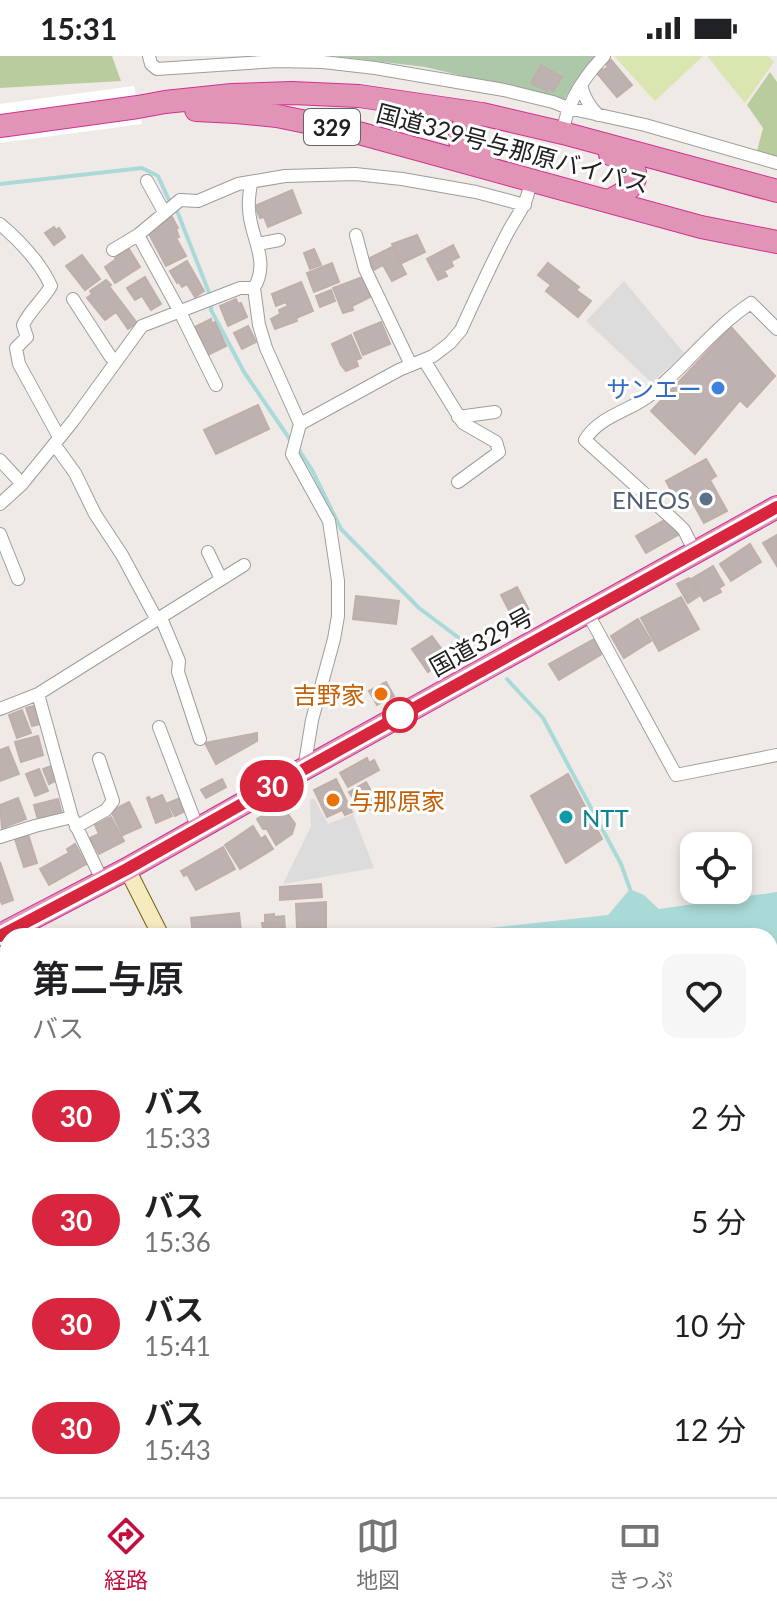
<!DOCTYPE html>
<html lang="ja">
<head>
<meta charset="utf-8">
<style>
  :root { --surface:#fff; --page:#f6f6f6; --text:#202124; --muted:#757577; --line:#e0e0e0; --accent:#c20d3e }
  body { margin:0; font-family:Lato,"Noto Sans JP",sans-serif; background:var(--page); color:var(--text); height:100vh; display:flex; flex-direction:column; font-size:30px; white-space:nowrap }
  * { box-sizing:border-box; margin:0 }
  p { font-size:26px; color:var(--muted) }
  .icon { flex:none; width:44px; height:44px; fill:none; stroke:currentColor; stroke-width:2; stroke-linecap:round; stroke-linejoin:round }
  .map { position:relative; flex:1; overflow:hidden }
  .panel { position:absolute; left:0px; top:872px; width:778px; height:570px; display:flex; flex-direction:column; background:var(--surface); border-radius:24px 24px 0 0; box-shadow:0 4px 12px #0003 }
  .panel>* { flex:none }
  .badge { padding:0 16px; border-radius:26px; font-size:28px; line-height:52px }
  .tools { position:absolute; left:680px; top:776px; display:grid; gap:16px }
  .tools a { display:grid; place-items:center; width:72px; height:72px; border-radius:16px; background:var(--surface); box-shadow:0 4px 12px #0003; font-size:40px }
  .map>.badge { position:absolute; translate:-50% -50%; box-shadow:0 0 0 4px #fff }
  .round { display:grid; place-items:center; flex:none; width:84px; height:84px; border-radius:16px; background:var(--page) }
  .overview { display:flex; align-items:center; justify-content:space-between; height:136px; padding:0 32px }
  h1 { font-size:38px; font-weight:600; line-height:60px }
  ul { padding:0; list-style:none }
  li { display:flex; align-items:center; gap:24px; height:104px; padding:0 32px }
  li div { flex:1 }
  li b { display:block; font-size:30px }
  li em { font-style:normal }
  li .badge { min-width:88px; font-weight:700; text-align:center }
  .status { display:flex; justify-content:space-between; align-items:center; height:56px; padding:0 40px; background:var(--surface); direction:ltr }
  .status svg { height:22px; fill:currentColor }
  .dock { display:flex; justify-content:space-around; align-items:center; height:112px; border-top:2px solid var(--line); background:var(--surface); font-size:22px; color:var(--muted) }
  .dock a { display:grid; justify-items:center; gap:4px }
  .dock .active { color:var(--accent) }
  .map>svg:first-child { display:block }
</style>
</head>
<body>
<div class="status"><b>15:31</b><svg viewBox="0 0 49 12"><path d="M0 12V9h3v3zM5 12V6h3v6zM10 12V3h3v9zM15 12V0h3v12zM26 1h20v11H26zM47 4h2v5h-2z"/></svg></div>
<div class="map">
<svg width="777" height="1441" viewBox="0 0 777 1441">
  <rect width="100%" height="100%" fill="#f0eae7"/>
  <!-- grass -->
  <path fill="#d9e6b0" d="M614,0H703L655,45Z
    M707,0H768L774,6L745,47Z"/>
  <!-- forest -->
  <path fill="#b8cc9e" d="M0,0H112L121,25L0,32Z
    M770,16L777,26V101L757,95L763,72L747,49Z"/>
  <!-- cemetery -->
  <path fill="#adc7a9" d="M332,0H596L575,25L564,44L425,11Z"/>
  <!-- park -->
  <path fill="#d0f6c7" d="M776,927L777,994L770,998V928Z
    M154,1434H238L227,1441H159Z"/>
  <!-- parking -->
  <path fill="#dcdcdc" d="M624,225L684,297L652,327L586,265Z
    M314,742L328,768L353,758L374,812L283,828L311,770L310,744Z
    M0,1270L8,1282V1320L0,1308Z"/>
  <!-- water -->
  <path fill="#aadad8" d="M630,833L644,839L659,853L777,836V895L770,896V880H416L608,859Z
    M8,982V1060L0,1065V986Z"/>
  <!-- pier -->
  <path fill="#fff" d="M134,30L142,68L0,87V48Z"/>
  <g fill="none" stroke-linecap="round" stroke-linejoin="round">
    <!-- stream -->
    <path stroke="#aadad8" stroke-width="4" d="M0,128L142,112L158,120L168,142L177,155L210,239
      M211,248V254L244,316L291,385
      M297,391L312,414L341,473L419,552L475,594
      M507,623L543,662L621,808L630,833"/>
  </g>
  <!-- building -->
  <path fill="#bdb2b0" stroke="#c0aeaa" stroke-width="2" d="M611,4L632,29L617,41L596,16L601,12L603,14L608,11L606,8Z
    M541,9L562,21L553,35L549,32L547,35L531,27Z
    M292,134L301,157L268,171L264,161L260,162L255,150Z
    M172,161L178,172L176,173L179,181L176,182L186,200L166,210L149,178L160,172L158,168Z
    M54,171L56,174L59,172L65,181L54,189L45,177Z
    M417,179L425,196L402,207L392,188Z
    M453,189L459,201L451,205L453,210L444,215L447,220L438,224L427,203Z
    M392,191L406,218L392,225L383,209L374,214L368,203Z
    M129,193L140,211L115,227L105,211L115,204V202Z
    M314,193L321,209L310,213L304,197Z
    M82,199L100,223L85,234L66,210Z
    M187,205L204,235L195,241L187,228L182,231L179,226L177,227L170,215Z
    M332,207L339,226L314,236L307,217Z
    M548,207L579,231L576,234L591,245L578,261L546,235L551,229L538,219Z
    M145,221L161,248L151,254L142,240L135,244L127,232Z
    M360,222H364L372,240L352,250L353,254L343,257L333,232Z
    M106,224L111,229L109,230L137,267L128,273L116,256L105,264L87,242L92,238L90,235Z
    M301,226L313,255L296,262L297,265L275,273L271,263L280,258L279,254L288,250L286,246L276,250L272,238Z
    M331,234L335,245L320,251L316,240Z
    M236,243L238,248L241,247L247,261L228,270L220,250Z
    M211,263L212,268L215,266L226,290L208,299L195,271Z
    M381,266L390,288L363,299L354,277Z
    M248,270L256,286L242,293L234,277Z
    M731,271L775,320L747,351L740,344L695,398L651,355Z
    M351,279L361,302L356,304L358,310L346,315L341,309L332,288Z
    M258,349L269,373L216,398L204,374Z
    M706,403L716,420L710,424L727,455L704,467L688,438L676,444L666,425Z
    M668,462L678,479L646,497L636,480Z
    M777,479V510L763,487Z
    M750,488L761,506L731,525L720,508Z
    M713,510L724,529L719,532L721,536L704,545L691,523Z
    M689,522L699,540L688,547L677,528Z
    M517,531L531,558L515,566L501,539Z
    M356,540L399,545L396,568L353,563Z
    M681,541L699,573L659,595L641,562Z
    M638,563L651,585L624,602L611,580Z
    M432,580L448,602L428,616L412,593Z
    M594,583L602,598L559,624L549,608Z
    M386,626L394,640L377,649L369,635Z
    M34,650L40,668L32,670L26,652Z
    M22,654L31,677L17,682L9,659Z
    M257,677V685L216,708L205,687Z
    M38,680L43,699L21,706L15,686Z
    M8,691L19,718L0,725V694Z
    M367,702L369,707L374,704L379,714L348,731L340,717Z
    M51,710L57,724L49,728L43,713Z
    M39,713L48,735L35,740L26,718Z
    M568,718L602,783L566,807L531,740Z
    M222,723L226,731L206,742L201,734Z
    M336,723L352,756L345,759L342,754L327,761L314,734Z
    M366,726L377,745L374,747L376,749L366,756L364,753L361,755L349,736Z
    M162,739L172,760L156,767L147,742L149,741L151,744Z
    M291,741L295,753L288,758L295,768L292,778L276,789L267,773H263L257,763Z
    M18,742L26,763L2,772L0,749Z
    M180,742L185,755L175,760L168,747Z
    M58,743L62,758L38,764L34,749Z
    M129,746L141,771L123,779L111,755Z
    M111,761L124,785L99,798L90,782L99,778L95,769Z
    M253,770L261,783L265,780L273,793L240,813L225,789Z
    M28,778L37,807L24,811L15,783Z
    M75,788L86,808L49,829L40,813L69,797L67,793Z
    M223,791L235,813L196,834L187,818L184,820L181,815Z
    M0,806L13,844L2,848L0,843Z
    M321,828L322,841L280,844V831Z
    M326,846V871L297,873L296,848Z
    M239,857L241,875L193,880L191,862Z
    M274,858V861L284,860L285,872L263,874L262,867H265V859Z
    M114,874L115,880H98V878Z
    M777,1011V1056L772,1049L775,1047L770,1039V1021L773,1018L772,1015Z
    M0,1158L8,1170V1173L0,1178Z
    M0,1308L8,1320V1326L0,1332Z
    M32,1434H38L43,1441H22Z
    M342,1434H375L380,1441H347Z
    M402,1434H457L462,1441H407Z
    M540,1434H567L571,1440L545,1441Z
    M635,1434H672L677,1441H640Z"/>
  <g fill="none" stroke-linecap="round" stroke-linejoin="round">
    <defs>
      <path id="street" d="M149,0L151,8L157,13L278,5L323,6L375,12L504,34L553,46L568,52L645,69L777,107
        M581,29C584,42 589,50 598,59
        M563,77C566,47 583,22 604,0
        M147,125L164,156
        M251,127C250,135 248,144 249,152C249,180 271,204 254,232
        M0,168C20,185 40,206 51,230C43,244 30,254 23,269L27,281L16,292L19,308L59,381
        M138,179L180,256L216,329
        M356,179L365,213L411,309
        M258,188L279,184
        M113,194L138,179L180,144L198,145L238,128L285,120L355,118L402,123L476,136L525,149
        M73,243L110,300L116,306
        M424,304L463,367L496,386L499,396L458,426
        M458,361L495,356
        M300,368L399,314L433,300L450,287L461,274C476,241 491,208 508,176C518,157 529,147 530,124
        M54,388L75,417L95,458L122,499L157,564
        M0,404L22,428
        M0,448L22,428L73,365L142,270L240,232H254L259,269L266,292L300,368L292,398L329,465L338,525V560L334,583L312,664L304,713
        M0,478L18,523
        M208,496L221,523
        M695,496L684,474L677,467L585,384C599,360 630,355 650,339C686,310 713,272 751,247L777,273
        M587,556L676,719L777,699
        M161,562L179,605L178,616L200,683
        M38,638L72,761L103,826
        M0,653L38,638L244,509
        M159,671L198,773
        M76,771L106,754L113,745L99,703
        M0,781L35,770L72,761
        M770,1284L777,1279
        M274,1434L279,1441
        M724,1434L729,1441"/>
      <path id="secondary" d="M127,813L161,880
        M770,914L777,913
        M0,1091L8,1086
        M770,1093L777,1088
        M0,1192L8,1187
        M770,1201L777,1211
        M0,1245L8,1256
        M0,1347L8,1341
        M130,1434L135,1441
        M388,1434L393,1441
        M501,1434L506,1441
        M615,1434L620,1441
        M92,1441L103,1434
        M256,1441L267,1434"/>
      <path id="highway" d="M196,54L236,56L277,60L355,76L701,171L777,186
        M482,58C467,61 451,79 465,94C470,99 477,100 484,102
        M0,70L138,51L165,46L232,39L292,37L359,40L482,58L563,77L777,135
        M608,145C641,131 647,111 610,98
        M0,879L127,813L304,713L777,451"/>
    </defs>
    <!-- street casing -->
    <use href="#street" stroke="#9d9d9d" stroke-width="14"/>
    <!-- secondary casing -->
    <use href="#secondary" stroke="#71610c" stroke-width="18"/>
    <!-- highway casing -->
    <use href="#highway" stroke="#d03192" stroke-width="24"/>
    <!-- street -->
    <use href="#street" stroke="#fff" stroke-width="12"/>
    <!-- secondary -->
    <use href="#secondary" stroke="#f6eabf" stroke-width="16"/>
    <!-- highway -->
    <use href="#highway" stroke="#e294b7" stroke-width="22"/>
  </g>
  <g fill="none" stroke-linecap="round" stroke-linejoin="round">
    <defs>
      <path id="line" d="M0,880L127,813L281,726L777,451"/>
    </defs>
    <!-- line casing -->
    <use href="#line" stroke="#fff" stroke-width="18"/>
    <!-- line -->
    <use href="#line" stroke="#d7263d" stroke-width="12"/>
  </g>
  <!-- markers -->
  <circle fill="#3f7fe0" stroke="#fff" stroke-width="3" cx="718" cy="332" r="8"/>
  <circle fill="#5c6f8a" stroke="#fff" stroke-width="3" cx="706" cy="443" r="8"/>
  <g fill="#e8710a" stroke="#fff" stroke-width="3">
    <circle cx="381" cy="638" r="8"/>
    <circle cx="333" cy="744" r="8"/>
  </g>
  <circle fill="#fff" stroke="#d7263d" stroke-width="4" cx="400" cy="659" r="16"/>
  <circle fill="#0f9aa8" stroke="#fff" stroke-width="3" cx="566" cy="761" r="8"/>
  <g text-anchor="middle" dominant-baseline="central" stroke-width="6" stroke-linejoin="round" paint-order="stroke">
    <!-- shield labels -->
    <rect fill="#fff" stroke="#636363" stroke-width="2" x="304" y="53" width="56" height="36" rx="6"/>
    <g font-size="22" font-weight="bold" fill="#202020">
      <text x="332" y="71">329</text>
    </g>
    <!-- street labels -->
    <g font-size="24" fill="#202020" stroke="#fff">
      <text transform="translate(513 92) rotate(15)">国道329号与那原バイパス</text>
      <text transform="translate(481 585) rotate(-29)">国道329号</text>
    </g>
    <!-- shop labels -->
    <g font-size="24" fill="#366cbe" stroke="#fff" text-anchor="end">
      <text x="702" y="332">サンエー</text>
    </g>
    <!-- service labels -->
    <g font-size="24" fill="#4e5e75" stroke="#fff" text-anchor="end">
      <text x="690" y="443">ENEOS</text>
    </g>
    <!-- food labels -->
    <g font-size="24" fill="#c56008" stroke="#fff" text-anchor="end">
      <text x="365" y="638">吉野家</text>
      <text x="349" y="744" text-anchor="start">与那原家</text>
    </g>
    <!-- culture labels -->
    <g font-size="24" fill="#0d838f" stroke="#fff" text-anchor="start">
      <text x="582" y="761">NTT</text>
    </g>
  </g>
</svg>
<div class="tools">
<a><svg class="icon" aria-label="locate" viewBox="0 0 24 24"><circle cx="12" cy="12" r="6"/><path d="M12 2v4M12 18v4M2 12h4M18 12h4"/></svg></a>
</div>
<b class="badge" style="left:272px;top:730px;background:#d7263d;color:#fff">30</b>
<section class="panel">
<div class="overview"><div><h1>第二与原</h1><p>バス</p></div><a class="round"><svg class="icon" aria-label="heart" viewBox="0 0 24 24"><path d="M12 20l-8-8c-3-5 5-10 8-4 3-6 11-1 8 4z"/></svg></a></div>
<ul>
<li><span class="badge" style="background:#d7263d;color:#fff">30</span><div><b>バス</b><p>15:33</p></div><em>2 分</em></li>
<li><span class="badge" style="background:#d7263d;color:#fff">30</span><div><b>バス</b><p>15:36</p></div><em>5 分</em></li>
<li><span class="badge" style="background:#d7263d;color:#fff">30</span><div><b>バス</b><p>15:41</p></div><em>10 分</em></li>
<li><span class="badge" style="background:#d7263d;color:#fff">30</span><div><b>バス</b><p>15:43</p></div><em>12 分</em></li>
</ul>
</section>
</div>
<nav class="dock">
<a class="active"><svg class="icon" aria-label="directions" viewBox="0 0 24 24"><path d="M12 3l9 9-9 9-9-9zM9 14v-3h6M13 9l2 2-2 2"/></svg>経路</a>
<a><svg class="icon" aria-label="map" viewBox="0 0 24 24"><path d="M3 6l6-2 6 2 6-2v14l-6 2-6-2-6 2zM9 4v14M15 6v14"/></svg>地図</a>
<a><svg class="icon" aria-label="tickets" viewBox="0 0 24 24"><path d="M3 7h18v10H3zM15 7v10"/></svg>きっぷ</a>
</nav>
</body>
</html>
